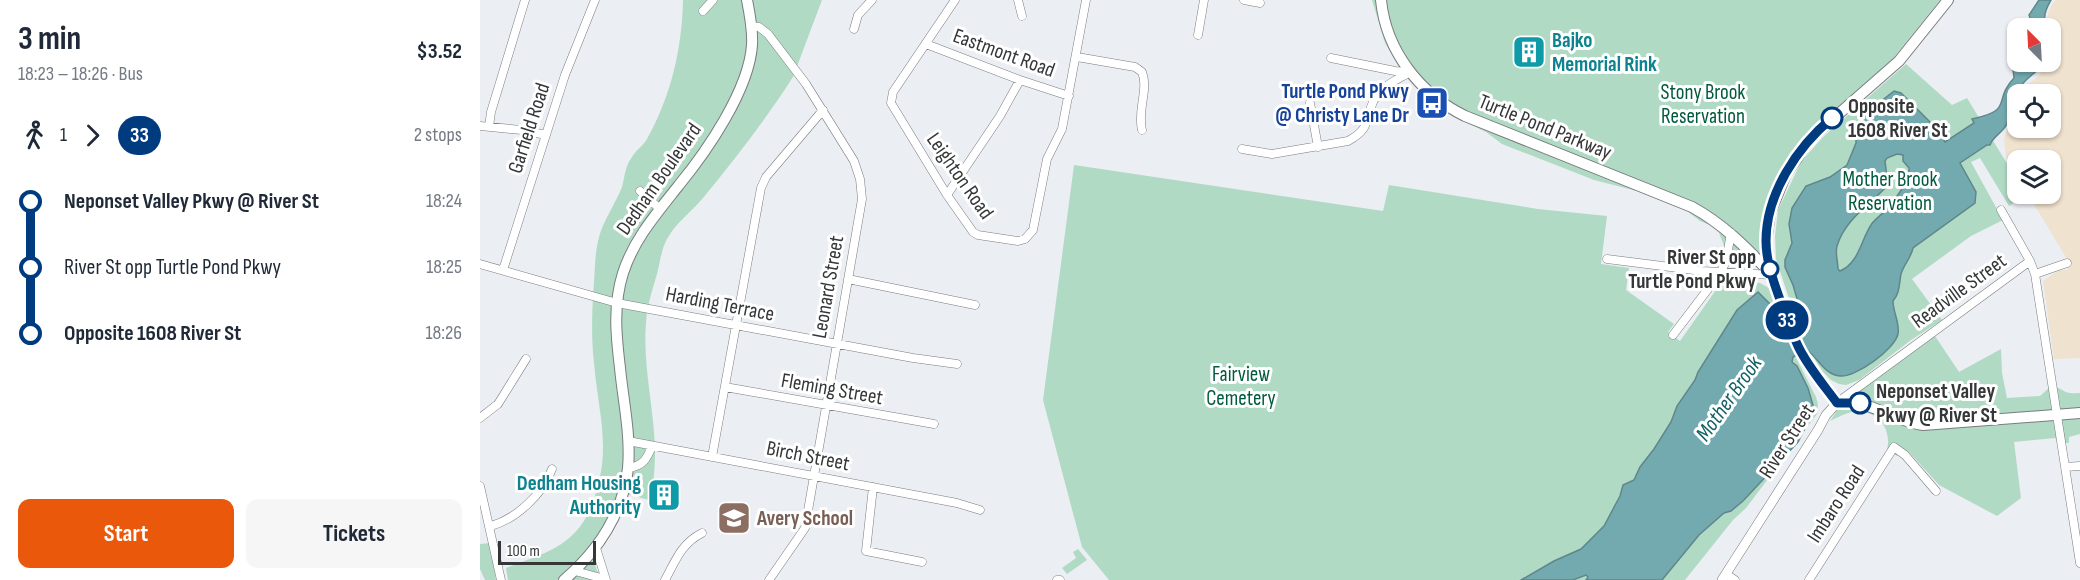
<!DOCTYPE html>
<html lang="en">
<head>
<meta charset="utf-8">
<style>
  :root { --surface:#fff; --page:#f6f6f7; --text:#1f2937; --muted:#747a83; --accent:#ea580c }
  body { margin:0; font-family:"Sofia Sans Condensed",sans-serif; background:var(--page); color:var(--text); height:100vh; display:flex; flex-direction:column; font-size:22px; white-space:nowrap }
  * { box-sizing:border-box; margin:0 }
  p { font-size:20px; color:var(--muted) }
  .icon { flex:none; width:33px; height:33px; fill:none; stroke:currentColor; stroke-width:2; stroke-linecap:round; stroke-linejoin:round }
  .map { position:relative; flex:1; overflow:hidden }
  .side { display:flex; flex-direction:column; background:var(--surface); width:480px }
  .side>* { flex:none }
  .badge { padding:0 12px; border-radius:20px; font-size:21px; line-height:39px }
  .needle { width:39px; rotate:336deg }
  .buttons { position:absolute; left:1527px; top:18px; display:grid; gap:12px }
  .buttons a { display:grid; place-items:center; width:54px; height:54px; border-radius:12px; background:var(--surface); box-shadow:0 2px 4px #0004; font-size:30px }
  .scale { position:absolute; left:18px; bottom:15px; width:98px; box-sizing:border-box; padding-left:6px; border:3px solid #343637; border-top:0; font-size:16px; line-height:21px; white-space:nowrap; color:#343637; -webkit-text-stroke:4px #fff; paint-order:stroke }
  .map>.badge { position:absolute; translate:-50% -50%; box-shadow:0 0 0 3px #fff }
  .legs { display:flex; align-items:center; gap:9px; height:66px; padding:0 18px; font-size:20px }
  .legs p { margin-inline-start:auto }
  .overview { display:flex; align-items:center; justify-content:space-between; height:102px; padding:0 18px }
  h1 { font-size:33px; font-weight:700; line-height:45px }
  .cta { display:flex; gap:12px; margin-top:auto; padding:12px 18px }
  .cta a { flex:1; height:69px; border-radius:12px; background:var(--accent); color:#fff; font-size:24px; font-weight:700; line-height:69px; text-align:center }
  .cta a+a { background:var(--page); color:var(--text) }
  ul { padding:0 18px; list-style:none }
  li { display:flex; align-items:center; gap:21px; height:66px; font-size:22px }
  li i { display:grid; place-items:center; width:9px; height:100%; margin:0 8px; background:currentColor }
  li i::after { content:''; width:15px; height:15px; margin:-8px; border:4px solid; border-radius:50%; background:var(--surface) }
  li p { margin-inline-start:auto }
  li:first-child i { background:linear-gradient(#0000 50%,currentColor 0) }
  li:last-child i { background:linear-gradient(currentColor 50%,#0000 0) }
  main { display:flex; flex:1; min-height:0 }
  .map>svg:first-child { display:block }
</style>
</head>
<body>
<main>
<section class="side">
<div class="overview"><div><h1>3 min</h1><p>18:23 – 18:26 · Bus</p></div><b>$3.52</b></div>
<div class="legs"><svg class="icon" aria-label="walk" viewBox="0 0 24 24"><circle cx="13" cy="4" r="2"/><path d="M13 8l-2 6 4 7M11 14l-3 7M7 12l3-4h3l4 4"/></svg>1<svg class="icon" aria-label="forward" viewBox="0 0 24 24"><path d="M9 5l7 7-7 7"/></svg><b class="badge" style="background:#003b80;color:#fff">33</b><p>2 stops</p></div>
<ul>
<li><i style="color:#003b80"></i><b>Neponset Valley Pkwy @ River St</b><p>18:24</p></li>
<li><i style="color:#003b80"></i><span>River St opp Turtle Pond Pkwy</span><p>18:25</p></li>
<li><i style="color:#003b80"></i><b>Opposite 1608 River St</b><p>18:26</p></li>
</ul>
<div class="cta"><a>Start</a><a>Tickets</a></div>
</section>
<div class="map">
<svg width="1600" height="580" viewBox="0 0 1600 580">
  <rect width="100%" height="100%" fill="#ebeef2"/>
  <!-- commercial -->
  <path fill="#efe2ce" d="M1576,0H1600V358L1574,359L1563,281L1579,270H1588L1587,259L1548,194H1570V160H1538L1537,175L1526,156L1524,139L1537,102L1538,128H1570V94H1542L1546,86L1559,76L1566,62H1570V28H1569L1567,17L1571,6Z"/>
  <!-- green -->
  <path fill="#b1dac5" d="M203,0H342L313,77C286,119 255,159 223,198C212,211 195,224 187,239C181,250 180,263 177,274C172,291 167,306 166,323C161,382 186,442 169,500L146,494L130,536L113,560L118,573L113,580H28L26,568C62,554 95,547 111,507C133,451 119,419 114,363C111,336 112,309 114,282C115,268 115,254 118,241C122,222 135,205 142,187C145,176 145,166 152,157C156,150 163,146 167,139C191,96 202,49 203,0Z
    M892,0H1460L1412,60L1337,125L1300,177L1289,203L1286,266L1242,263L1245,248L1237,228L1220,221L1207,211L1165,193L1114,180L1022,144L1006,132L965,112L948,99L921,71L905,43Z
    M1426,64L1472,105L1487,98L1537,180L1538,194H1547L1529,206L1500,158L1491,162L1523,220L1491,236L1432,279L1462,320L1431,340L1379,380L1366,385L1359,384L1351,380L1343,372L1323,341L1296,259L1295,236L1298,210L1321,162L1342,138Z
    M594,165L903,211L909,185L1058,209L1127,216L1121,264L1149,268L1146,290L1194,324L1188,332L1200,341L1238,287L1247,279L1280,283L1289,288L1307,340L1336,397L1338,404L1337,414L1266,508L1253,520L1205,580H629L602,547L563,400Z
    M1455,336L1479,372L1521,349L1522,373L1527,398L1560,396L1571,386C1585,388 1582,395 1600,393V434L1589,437V443H1578L1575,438L1534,442L1541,498L1517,516L1459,485L1429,452L1423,450L1417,456L1407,450C1413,425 1393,406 1368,413C1362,415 1356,418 1350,421L1363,402Z
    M10,543L16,580H5L0,569V544Z
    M598,549L607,560L587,574L582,568L596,558L593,552Z"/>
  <!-- water -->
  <path fill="#72aaaf" stroke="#5f878b" stroke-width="1.5" fill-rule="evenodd" d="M1559,0H1571C1565,10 1563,17 1566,28H1554L1549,15Z
    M1537,60L1538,62H1564C1558,72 1547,77 1541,86C1533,99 1534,115 1525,127C1520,134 1512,138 1510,145H1507L1480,163L1496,192L1495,203L1433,248C1431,258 1424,264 1421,274C1419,284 1420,293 1413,301C1413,312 1420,323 1418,334C1415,349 1375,378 1360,376C1345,375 1338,358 1327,350L1313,357L1312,362L1317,366L1328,388L1333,405L1332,414L1318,442L1263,501L1251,511L1244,513L1219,535L1182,580H1106L1108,577L1106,575L1093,580H1041L1074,561L1101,549L1124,526L1140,496L1143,485L1154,480L1160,467L1174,449L1191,422L1197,406L1215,380L1218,372L1257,310L1278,292L1290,304L1301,335L1306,336L1319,330L1320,314L1318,302L1313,285L1305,267V260L1312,243L1309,224L1312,208L1326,186L1350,177L1367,165L1376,143V129L1386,113L1414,91L1421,93L1452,124L1465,142L1494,123L1492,119C1535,110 1512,101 1534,78L1533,69ZM1417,154L1423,155V161L1429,168C1430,181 1413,203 1404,212C1400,216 1394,220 1391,225C1381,240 1379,263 1360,271L1358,269C1358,262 1355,253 1357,246C1365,219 1390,205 1408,185L1405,161L1407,158Z"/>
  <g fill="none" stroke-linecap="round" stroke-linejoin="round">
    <defs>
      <path id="minor" d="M475,0L413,92L411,103L467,195L493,232L498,235L538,241L545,239L553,230L567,159L582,129L606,0
        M538,0L542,16
        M764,0L780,3
        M223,11L233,0
        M271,26L279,27L288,34L326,84L374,161L380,179L382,199L325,528L289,580
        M374,29L378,15L392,0
        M718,35L724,0
        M446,44L540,80L589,96
        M597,57L655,67L662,72C669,89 657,110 662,130
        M851,58L915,71L929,72
        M830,103L838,147
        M0,126L42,130L66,135
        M9,127L11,112L45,0
        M762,149L792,154L868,141C891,128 884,122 893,102C899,87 917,80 930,72
        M160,191L180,209
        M467,195L520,116L540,80
        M1521,210L1550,261L1555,274L1600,563
        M1127,259L1222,271L1292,275
        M0,264L137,303L433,358L477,364
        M23,270L85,75L115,0
        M1555,274L1587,263
        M368,279L495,305
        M1193,335L1241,272L1246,261L1251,233
        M245,387L454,424
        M1358,402L1550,261
        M0,418L18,404L46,359
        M148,441L477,503L500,510
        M232,457L281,188L286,177L343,110
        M1585,467L1600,466
        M148,468C163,466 167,459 172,446
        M0,486L21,580
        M393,487L386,551L442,562
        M11,526C36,519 63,494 72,469
        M116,548L126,580
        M95,571L125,579
        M1246,574L1255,580
        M185,580C196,560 201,544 222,533
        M577,580H580
        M1329,580L1414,447L1425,455L1456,491"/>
      <path id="tertiary" d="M1242,580L1338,430L1346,415L1357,403"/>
      <path id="secondary" d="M901,0C906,51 940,94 985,116L1212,207C1243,224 1266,247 1290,273
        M1468,0L1419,61L1330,139L1306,174L1290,213L1286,242L1289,264L1295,285L1318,347L1328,365L1357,403C1388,398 1413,421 1443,425L1600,413
        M84,580C118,551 143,513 148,468C151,435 143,400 140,368C136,335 133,305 143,273C154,239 177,213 199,185C227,151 269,90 272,45C273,30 270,15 267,0"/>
    </defs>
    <!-- minor casing -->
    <use href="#minor" stroke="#797c7f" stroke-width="9"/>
    <!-- tertiary casing -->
    <use href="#tertiary" stroke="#797c7f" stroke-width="10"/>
    <!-- secondary casing -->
    <use href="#secondary" stroke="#797c7f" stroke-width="12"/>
    <!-- minor -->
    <use href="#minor" stroke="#fff" stroke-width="8"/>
    <!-- tertiary -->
    <use href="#tertiary" stroke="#fff" stroke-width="9"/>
    <!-- secondary -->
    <use href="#secondary" stroke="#fff" stroke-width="10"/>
  </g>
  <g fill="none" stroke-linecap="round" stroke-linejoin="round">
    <defs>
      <path id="line-1" d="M1352,118C1317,147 1286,194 1286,241C1286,259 1292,277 1298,294C1304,311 1310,329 1318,346C1328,367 1343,384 1357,403H1380"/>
    </defs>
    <!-- line-1 casing -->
    <use href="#line-1" stroke="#fff" stroke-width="14"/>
    <!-- line-1 -->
    <use href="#line-1" stroke="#003b80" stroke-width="9"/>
  </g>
  <!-- icons -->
  <defs>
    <symbol id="building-square" viewBox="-11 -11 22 22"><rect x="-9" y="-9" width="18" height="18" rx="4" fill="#0f9aa8" stroke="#fff"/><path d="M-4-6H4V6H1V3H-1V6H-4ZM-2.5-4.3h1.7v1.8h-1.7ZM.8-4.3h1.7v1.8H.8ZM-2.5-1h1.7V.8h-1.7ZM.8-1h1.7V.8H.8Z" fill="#fff"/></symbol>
    <symbol id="bus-square" viewBox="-11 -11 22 22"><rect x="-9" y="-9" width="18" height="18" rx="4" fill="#1a4fb4" stroke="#fff"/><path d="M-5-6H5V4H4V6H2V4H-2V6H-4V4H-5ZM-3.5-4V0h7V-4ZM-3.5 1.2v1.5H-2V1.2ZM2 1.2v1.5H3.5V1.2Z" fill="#fff"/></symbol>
    <symbol id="school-square" viewBox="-11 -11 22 22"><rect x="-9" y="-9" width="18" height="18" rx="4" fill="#8d6e63" stroke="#fff"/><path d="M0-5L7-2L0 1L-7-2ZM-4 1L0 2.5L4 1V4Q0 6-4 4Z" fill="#fff"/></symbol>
  </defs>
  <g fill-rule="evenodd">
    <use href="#building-square" x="1030" y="33" width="38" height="38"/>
    <use href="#bus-square" x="933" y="84" width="38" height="38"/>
    <use href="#building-square" x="165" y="476" width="38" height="38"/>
    <use href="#school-square" x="235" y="499" width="38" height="38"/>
  </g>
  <!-- markers -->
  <g fill="#fff" stroke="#003b80" stroke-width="3">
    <circle cx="1352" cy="118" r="10"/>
    <circle cx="1290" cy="269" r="8"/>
    <circle cx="1380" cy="403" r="10"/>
  </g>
  <g text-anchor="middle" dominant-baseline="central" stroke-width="6" stroke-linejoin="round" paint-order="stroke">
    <!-- culture labels -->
    <g font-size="21" font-weight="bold" fill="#0d838f" stroke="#fff" text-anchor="start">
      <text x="1072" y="40">Bajko<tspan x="1072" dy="24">Memorial Rink</tspan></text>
      <text x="161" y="483" text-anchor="end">Dedham Housing<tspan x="161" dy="24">Authority</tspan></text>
    </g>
    <!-- street labels -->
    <g font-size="21" fill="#343637" stroke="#fff">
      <text transform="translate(524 53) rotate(20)">Eastmont Road</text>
      <text transform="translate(1065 127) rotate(22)">Turtle Pond Parkway</text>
      <text transform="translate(49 128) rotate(-72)">Garfield Road</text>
      <text transform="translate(480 176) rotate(55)">Leighton Road</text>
      <text transform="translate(179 179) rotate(-55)">Dedham Boulevard</text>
      <text transform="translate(348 287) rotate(-80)">Leonard Street</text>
      <text transform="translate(1479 291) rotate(-36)">Readville Street</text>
      <text transform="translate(240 304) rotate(11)">Harding Terrace</text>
      <text transform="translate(352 389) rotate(10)">Fleming Street</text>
      <text transform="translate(1307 441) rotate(-57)">River Street</text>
      <text transform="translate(328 456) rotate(11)">Birch Street</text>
      <text transform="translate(1356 504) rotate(-57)">Imbaro Road</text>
    </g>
    <!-- transit labels -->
    <g font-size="21" font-weight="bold" fill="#164399" stroke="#fff" text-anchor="end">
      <text x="929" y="91">Turtle Pond Pkwy<tspan x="929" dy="24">@ Christy Lane Dr</tspan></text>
    </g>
    <!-- park labels -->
    <g font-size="21" fill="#015a3d" stroke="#fff">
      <text x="1223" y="92">Stony Brook<tspan x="1223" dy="24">Reservation</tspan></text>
      <text x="1410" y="179">Mother Brook<tspan x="1410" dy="24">Reservation</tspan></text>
      <text x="761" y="374">Fairview<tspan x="761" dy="24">Cemetery</tspan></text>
    </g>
    <!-- stop labels -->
    <g font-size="21" font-weight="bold" fill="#343637" stroke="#fff" text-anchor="start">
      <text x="1368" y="106">Opposite<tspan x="1368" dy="24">1608 River St</tspan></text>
      <text x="1276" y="257" text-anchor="end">River St opp<tspan x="1276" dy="24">Turtle Pond Pkwy</tspan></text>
      <text x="1396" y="391">Neponset Valley<tspan x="1396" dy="24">Pkwy @ River St</tspan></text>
    </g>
    <!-- education labels -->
    <g font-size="21" font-weight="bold" fill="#785e54" stroke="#fff" text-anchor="start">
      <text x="277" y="518">Avery School</text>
    </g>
    <!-- water labels -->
    <g font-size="22" font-style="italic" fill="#126167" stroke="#fff">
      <text transform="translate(1249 399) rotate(-55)">Mother Brook</text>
    </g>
  </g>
</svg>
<div class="buttons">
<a><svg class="needle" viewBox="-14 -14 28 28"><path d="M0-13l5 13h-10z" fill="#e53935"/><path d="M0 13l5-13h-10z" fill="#747a83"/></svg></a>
<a><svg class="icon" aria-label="locate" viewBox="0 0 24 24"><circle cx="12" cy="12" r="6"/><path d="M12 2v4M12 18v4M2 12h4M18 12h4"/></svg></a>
<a><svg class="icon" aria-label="layers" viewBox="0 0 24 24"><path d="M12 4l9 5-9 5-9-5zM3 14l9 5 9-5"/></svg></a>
</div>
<div class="scale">100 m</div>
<b class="badge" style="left:1307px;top:320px;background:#003b80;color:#fff">33</b>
</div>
</main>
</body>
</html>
